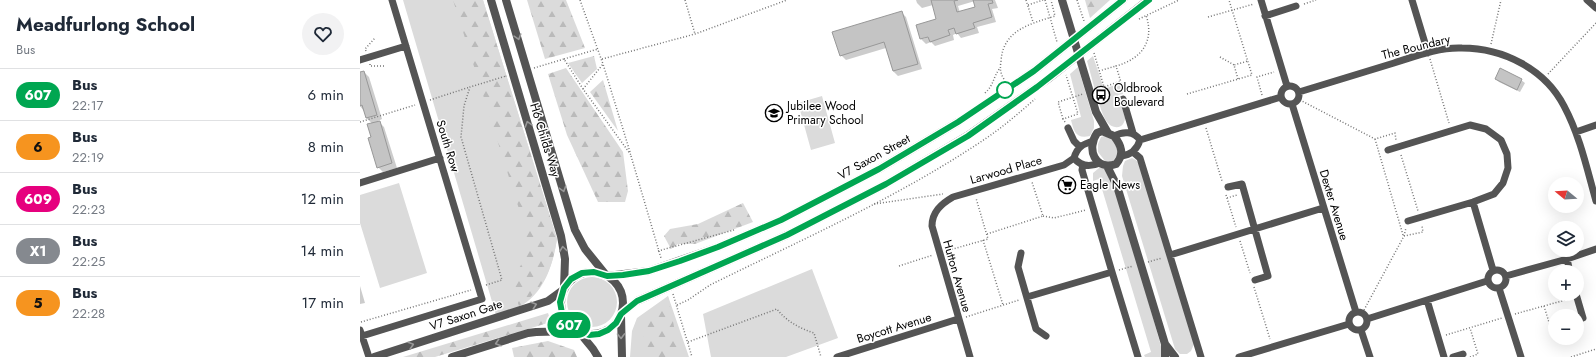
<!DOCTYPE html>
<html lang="en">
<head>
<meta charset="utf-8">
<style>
  :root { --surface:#fff; --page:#f2f2f3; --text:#1f2937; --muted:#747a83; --line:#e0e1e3 }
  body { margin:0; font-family:Jost,sans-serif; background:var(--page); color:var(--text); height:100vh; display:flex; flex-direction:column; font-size:15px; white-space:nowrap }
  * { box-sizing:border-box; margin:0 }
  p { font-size:13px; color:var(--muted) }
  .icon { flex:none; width:22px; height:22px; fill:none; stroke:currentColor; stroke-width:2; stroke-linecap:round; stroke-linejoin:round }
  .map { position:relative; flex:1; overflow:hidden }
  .drawer { display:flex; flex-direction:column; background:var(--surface); width:360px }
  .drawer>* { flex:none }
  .badge { padding:0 8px; border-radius:13px; font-size:14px; line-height:26px }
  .needle { width:26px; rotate:288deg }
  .tools { position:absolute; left:1188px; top:177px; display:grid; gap:8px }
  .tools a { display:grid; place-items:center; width:36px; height:36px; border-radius:50%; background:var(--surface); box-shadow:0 4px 16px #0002; font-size:20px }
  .map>.badge { position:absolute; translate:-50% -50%; box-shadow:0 0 0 2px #fff }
  .round { display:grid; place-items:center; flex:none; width:42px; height:42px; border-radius:21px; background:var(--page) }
  .summary { display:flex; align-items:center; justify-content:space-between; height:68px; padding:0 16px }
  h1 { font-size:19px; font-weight:700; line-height:30px }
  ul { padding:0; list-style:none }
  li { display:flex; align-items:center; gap:12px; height:52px; padding:0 16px; border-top:1px solid var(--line) }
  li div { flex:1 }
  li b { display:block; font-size:15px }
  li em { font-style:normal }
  li .badge { min-width:44px; font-weight:700; text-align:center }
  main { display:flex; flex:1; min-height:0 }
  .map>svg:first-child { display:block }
</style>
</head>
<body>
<main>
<section class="drawer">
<div class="summary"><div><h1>Meadfurlong School</h1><p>Bus</p></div><a class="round"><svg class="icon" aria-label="heart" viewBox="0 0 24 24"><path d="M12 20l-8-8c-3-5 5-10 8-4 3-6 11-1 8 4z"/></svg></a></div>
<ul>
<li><span class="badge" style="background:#00a651;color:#fff">607</span><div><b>Bus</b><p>22:17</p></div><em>6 min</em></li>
<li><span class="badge" style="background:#f6941f;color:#111">6</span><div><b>Bus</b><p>22:19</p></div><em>8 min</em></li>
<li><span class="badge" style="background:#e6007e;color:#fff">609</span><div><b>Bus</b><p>22:23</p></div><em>12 min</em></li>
<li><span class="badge" style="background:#85898f;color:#fff">X1</span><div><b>Bus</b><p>22:25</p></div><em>14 min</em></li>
<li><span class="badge" style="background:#f6941f;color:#111">5</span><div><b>Bus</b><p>22:28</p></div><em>17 min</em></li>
</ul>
</section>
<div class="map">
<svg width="1236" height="357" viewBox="0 0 1236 357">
  <defs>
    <pattern id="forest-firs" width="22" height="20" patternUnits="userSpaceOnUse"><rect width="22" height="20" fill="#dbdbdb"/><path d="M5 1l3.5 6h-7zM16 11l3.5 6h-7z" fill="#bababa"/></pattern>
  </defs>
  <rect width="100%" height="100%" fill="#fff"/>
  <!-- green -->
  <path fill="#dbdbdb" d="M43,0H123L197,239C193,265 184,294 159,307C152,310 143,312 136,315Z
    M733,56L744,89L760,83L763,94L758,95L765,118C765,121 763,125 761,126C756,129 750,126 747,122C740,113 731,74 727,61Z
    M718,67L734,121V128L730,136C716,139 714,132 711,120L721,117L710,74Z
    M462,96L475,143L451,150L438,103Z
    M744,136H748C757,143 762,155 751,162L745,161L738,152V144L741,137Z
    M772,158L776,160L779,164L834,344L831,351L827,354H820L815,349L762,176L763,166L765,161Z
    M739,168H743L746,170L756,188L801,346V357H785L784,355L791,352L739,179L733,181V173Z
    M39,183L67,273L20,288L0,223V195Z
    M452,269L478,338L426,357H351L343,314Z
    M207 302a25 25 0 1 1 50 0a25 25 0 1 1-50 0Z
    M308,296L329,357H270L272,331L277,318Z"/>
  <!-- forest -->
  <path fill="url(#forest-firs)" d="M93,0H123L197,239C192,269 184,289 159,306L150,282L161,265L165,228Z
    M167,0H206L225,48L185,59Z
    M725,0H750L730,18Z
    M234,56L237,69L222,83L208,63Z
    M206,68L263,152L268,191L265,202H238L207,135L188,74Z
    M243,80L258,131L230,92Z
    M383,203L393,222L335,244H318L311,249L304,236L310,229L338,224Z
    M308,296L320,357H287L282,343L289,315Z
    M188,313L191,322L75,357H43Z
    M188,341L214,350L217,357H154L152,348Z"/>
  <!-- shadow -->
  <path fill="#0003" fill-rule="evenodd" d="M556,0H635L638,8L632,9L636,22L617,27L619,33L601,38L597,33L593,35L594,40L575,46L571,42L566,44L561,39L578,20L573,5L562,8L557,3ZM615,1L617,8L600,13L598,6ZM573,36L562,39V37Z
    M541,12L546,17L562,69L538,76L533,71L526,48L486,60L481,55Z
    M4,72L9,77L22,119L18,121L24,127L37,168L23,172L18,167L12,138L13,124L6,118L4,111L0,106V74Z
    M1136,79L1161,80L1165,83L1160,92L1139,82Z
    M0,286L5,303L0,304Z"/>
  <!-- building -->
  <path fill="#c4c4c4" stroke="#989898" d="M571,0H598L594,1L597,12L615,7L613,0H632L633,3L628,4L632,17L613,23L615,28L596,34L594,28L588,30L590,35L570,42L568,37L560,39L556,25L576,19Z
    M542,11L558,64L533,71L524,42L480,56L472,32Z
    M1140,68L1162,79L1157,90L1135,79Z
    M4,71L17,115L6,118L2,105L0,106V72Z
    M20,121L32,163L17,168L8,138L11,137L7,124Z"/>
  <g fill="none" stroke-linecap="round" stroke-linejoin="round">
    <!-- path -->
    <path stroke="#767676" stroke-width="1.5" stroke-dasharray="1 2" stroke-linecap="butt" d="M220,0L243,64L270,152
      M325,0L335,34
      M666,0L673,22
      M685,0L697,42
      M717,0L724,21
      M944,4L956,0
      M668,5L683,0
      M848,17L894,4
      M779,19L819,0
      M1131,44L1141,0
      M6,51L5,49L15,38
      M734,53L744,87L761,81
      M860,57L874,65
      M204,59L238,49
      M242,59L335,34L427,0
      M1070,59L1089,123
      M10,64V66H24
      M174,68L204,59L223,89L271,155
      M739,71L756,66
      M1188,74L1236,23
      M644,79C640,73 640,68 641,61C643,30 670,24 695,16L691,0
      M878,79L874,65L888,61
      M223,89L243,64
      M764,92L756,66C781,59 795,42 786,15
      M625,93C634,85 633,77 640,68
      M827,94L892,75L869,0
      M902,95L897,77L914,72
      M70,100L110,87
      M940,100L1015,139L1035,133L1036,140
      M703,119L698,102L723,94
      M0,122L55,105
      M705,122L703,119L718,114L706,75
      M846,128L862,181
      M1015,139L1043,235
      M1041,155L1058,211
      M271,156L301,258
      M866,195L876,227
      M867,198L877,195
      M514,204L583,194
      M683,216L694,218L726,210
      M627,234L683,216L672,182
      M1044,236L1046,228
      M623,240L643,305
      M880,241L890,273
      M298,251L374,230
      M586,251L628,239L616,198
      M788,262L802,258
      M539,266L573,255
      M759,270L773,266
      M126,285L142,280L101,137L104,106L110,87L146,76
      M894,287L910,339
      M313,294L332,357
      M317,305L328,300L350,285C443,239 539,197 625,139C643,127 659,113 675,99
      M1184,306L1192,332L1195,331
      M1004,310L1044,236L1063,232L1062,226
      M1155,314L1209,299
      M606,317L659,300
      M1,322L111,290
      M1086,335L1142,318
      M328,342L417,309C426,321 439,328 454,333L461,357
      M1110,357L1118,354L1110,328
      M1211,357L1236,349"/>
    <!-- minor -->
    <path stroke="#545454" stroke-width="7" d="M901,0L927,86
      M1052,0L1068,53
      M1227,0L1236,8
      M905,16L936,6
      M0,60L46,46
      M921 95a9 9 0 1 1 18 0a9 9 0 1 1-18 0Z
      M939,92C971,82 1002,73 1034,63C1056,56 1079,47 1102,48C1143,48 1185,69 1204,106C1220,136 1227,169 1236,201
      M763,99L773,133
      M932,104L996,312
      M708,128L714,141L720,147
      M1216,132L1236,125
      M754,136C763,131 774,131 780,140C777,150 771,155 761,156
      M780,140L921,97
      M733,141C723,144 717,147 714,158C721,167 730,167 740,163
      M1028,150L1110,125L1126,129L1141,140L1147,154L1148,168L1143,183L1134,194L1113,202L1048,221
      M773,152L780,158L841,357
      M723,165L722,170L752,272L778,357
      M0,183L80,158
      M868,187L882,184L908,276L895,280
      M1113,202L1133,270
      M661,253L658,267L676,329L686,336
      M810,255L963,208
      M1207,259L1210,272
      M1128 279a9 9 0 1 1 18 0a9 9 0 1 1-18 0Z
      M1146,276L1207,259L1236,249
      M1139,288L1161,357
      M1216,294L1223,318L1217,320
      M667,297L752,272
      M1067,300L1084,357
      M989 321a9 9 0 1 1 18 0a9 9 0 1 1-18 0Z
      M1007,319L1127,281
      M0,330L9,357
      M1001,330L1010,357
      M2,336L122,299L32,0
      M477,357L598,319
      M610,357L572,226C572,212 581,204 593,197L704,165L714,158
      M879,357L989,324
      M1093,357L1103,354"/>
    <!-- tertiary -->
    <path stroke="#545454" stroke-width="8" d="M131,0L201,236L205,259L204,288
      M146,0L215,230L225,249L246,275
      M702,0L736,112L748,133
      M742,131L754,136C761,145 765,154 756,164C735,171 726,149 737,133Z
      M747,166L757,186L805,344V357
      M201 303a31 31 0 1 1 62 0a31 31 0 1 1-62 0Z
      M247,276L289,271L358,247L421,220L519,169L598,122L674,71L763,0
      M261,314L277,301L427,235L526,184L607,136L688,79L788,0
      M261,315L262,357
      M219,332L233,349L238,357
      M805,344L815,357
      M14,357L188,301L203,290
      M92,357L168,333L176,332L217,331"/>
  </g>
  <!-- one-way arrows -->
  <defs><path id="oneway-chevron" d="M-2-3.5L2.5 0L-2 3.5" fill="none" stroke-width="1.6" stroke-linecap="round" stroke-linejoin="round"/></defs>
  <g stroke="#989898">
    <use href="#oneway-chevron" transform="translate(158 37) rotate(73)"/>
    <use href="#oneway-chevron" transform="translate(168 124) rotate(-107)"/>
    <use href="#oneway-chevron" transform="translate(203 189) rotate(73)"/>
    <use href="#oneway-chevron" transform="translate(203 249) rotate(-98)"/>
    <use href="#oneway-chevron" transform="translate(174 305) rotate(-19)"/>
    <use href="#oneway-chevron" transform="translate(261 336) rotate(89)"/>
    <use href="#oneway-chevron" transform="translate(138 343) rotate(162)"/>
    <use href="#oneway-chevron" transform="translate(51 345) rotate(-18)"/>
  </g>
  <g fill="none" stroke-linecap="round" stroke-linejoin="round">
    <defs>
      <path id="line" d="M763,0L674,71L598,122L519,169L421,220L358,247L320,261L289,271L263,275L247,276L234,272L222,273L211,279L204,288L200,302L202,313L208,324L217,331L229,335L239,334L248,330L256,323L261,314L277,301L427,235L526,184L608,136L677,87L789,0"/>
    </defs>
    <!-- line casing -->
    <use href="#line" stroke="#fff" stroke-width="9"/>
    <!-- line -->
    <use href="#line" stroke="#00a651" stroke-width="6"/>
  </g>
  <!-- icons -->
  <defs>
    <symbol id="bus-ring" viewBox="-11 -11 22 22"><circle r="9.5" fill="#fff" stroke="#000" stroke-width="1.5"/><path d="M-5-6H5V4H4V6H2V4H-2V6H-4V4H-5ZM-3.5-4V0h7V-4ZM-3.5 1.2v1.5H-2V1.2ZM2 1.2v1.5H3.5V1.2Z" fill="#000"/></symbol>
    <symbol id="school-ring" viewBox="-11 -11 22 22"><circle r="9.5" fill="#fff" stroke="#000" stroke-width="1.5"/><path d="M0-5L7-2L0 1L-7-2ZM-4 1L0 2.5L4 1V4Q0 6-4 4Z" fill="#000"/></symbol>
    <symbol id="supermarket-ring" viewBox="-11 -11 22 22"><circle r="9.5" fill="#fff" stroke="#000" stroke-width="1.5"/><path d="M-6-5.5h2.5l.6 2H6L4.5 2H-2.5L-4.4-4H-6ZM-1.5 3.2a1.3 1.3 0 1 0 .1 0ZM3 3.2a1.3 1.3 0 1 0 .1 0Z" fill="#000"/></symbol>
  </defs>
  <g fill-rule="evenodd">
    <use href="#bus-ring" x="731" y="85" width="20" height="20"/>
    <use href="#school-ring" x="404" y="103" width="20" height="20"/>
    <use href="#supermarket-ring" x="697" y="175" width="20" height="20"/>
  </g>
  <!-- markers -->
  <circle fill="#fff" stroke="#00a651" stroke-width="2" cx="645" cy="90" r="8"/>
  <g text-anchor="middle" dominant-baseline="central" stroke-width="3" stroke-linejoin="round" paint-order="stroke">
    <!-- street labels -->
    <g font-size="12" fill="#000" stroke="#fff">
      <text transform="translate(1056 47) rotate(-14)">The Boundary</text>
      <text transform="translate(185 140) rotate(73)">H6 Childs Way</text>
      <text transform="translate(88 146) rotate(73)">South Row</text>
      <text transform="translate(514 157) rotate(-29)">V7 Saxon Street</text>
      <text transform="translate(646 170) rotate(-16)">Larwood Place</text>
      <text transform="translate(974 205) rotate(73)">Dexter Avenue</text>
      <text transform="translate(597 276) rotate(74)">Hutton Avenue</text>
      <text transform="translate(106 315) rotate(-18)">V7 Saxon Gate</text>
      <text transform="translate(534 328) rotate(-17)">Boycott Avenue</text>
    </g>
    <!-- poi labels -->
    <g font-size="12" fill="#000" stroke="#fff" text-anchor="start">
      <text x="754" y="88">Oldbrook<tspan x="754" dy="14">Boulevard</tspan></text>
      <text x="427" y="106">Jubilee Wood<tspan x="427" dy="14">Primary School</tspan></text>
      <text x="720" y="185">Eagle News</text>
    </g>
  </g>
</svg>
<div class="tools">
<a><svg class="needle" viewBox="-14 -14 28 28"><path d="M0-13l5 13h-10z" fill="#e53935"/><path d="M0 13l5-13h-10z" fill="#747a83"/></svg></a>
<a><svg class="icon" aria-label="layers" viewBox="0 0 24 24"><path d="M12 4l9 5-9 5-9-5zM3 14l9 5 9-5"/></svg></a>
<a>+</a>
<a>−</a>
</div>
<b class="badge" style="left:209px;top:325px;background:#00a651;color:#fff">607</b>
</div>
</main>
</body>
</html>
